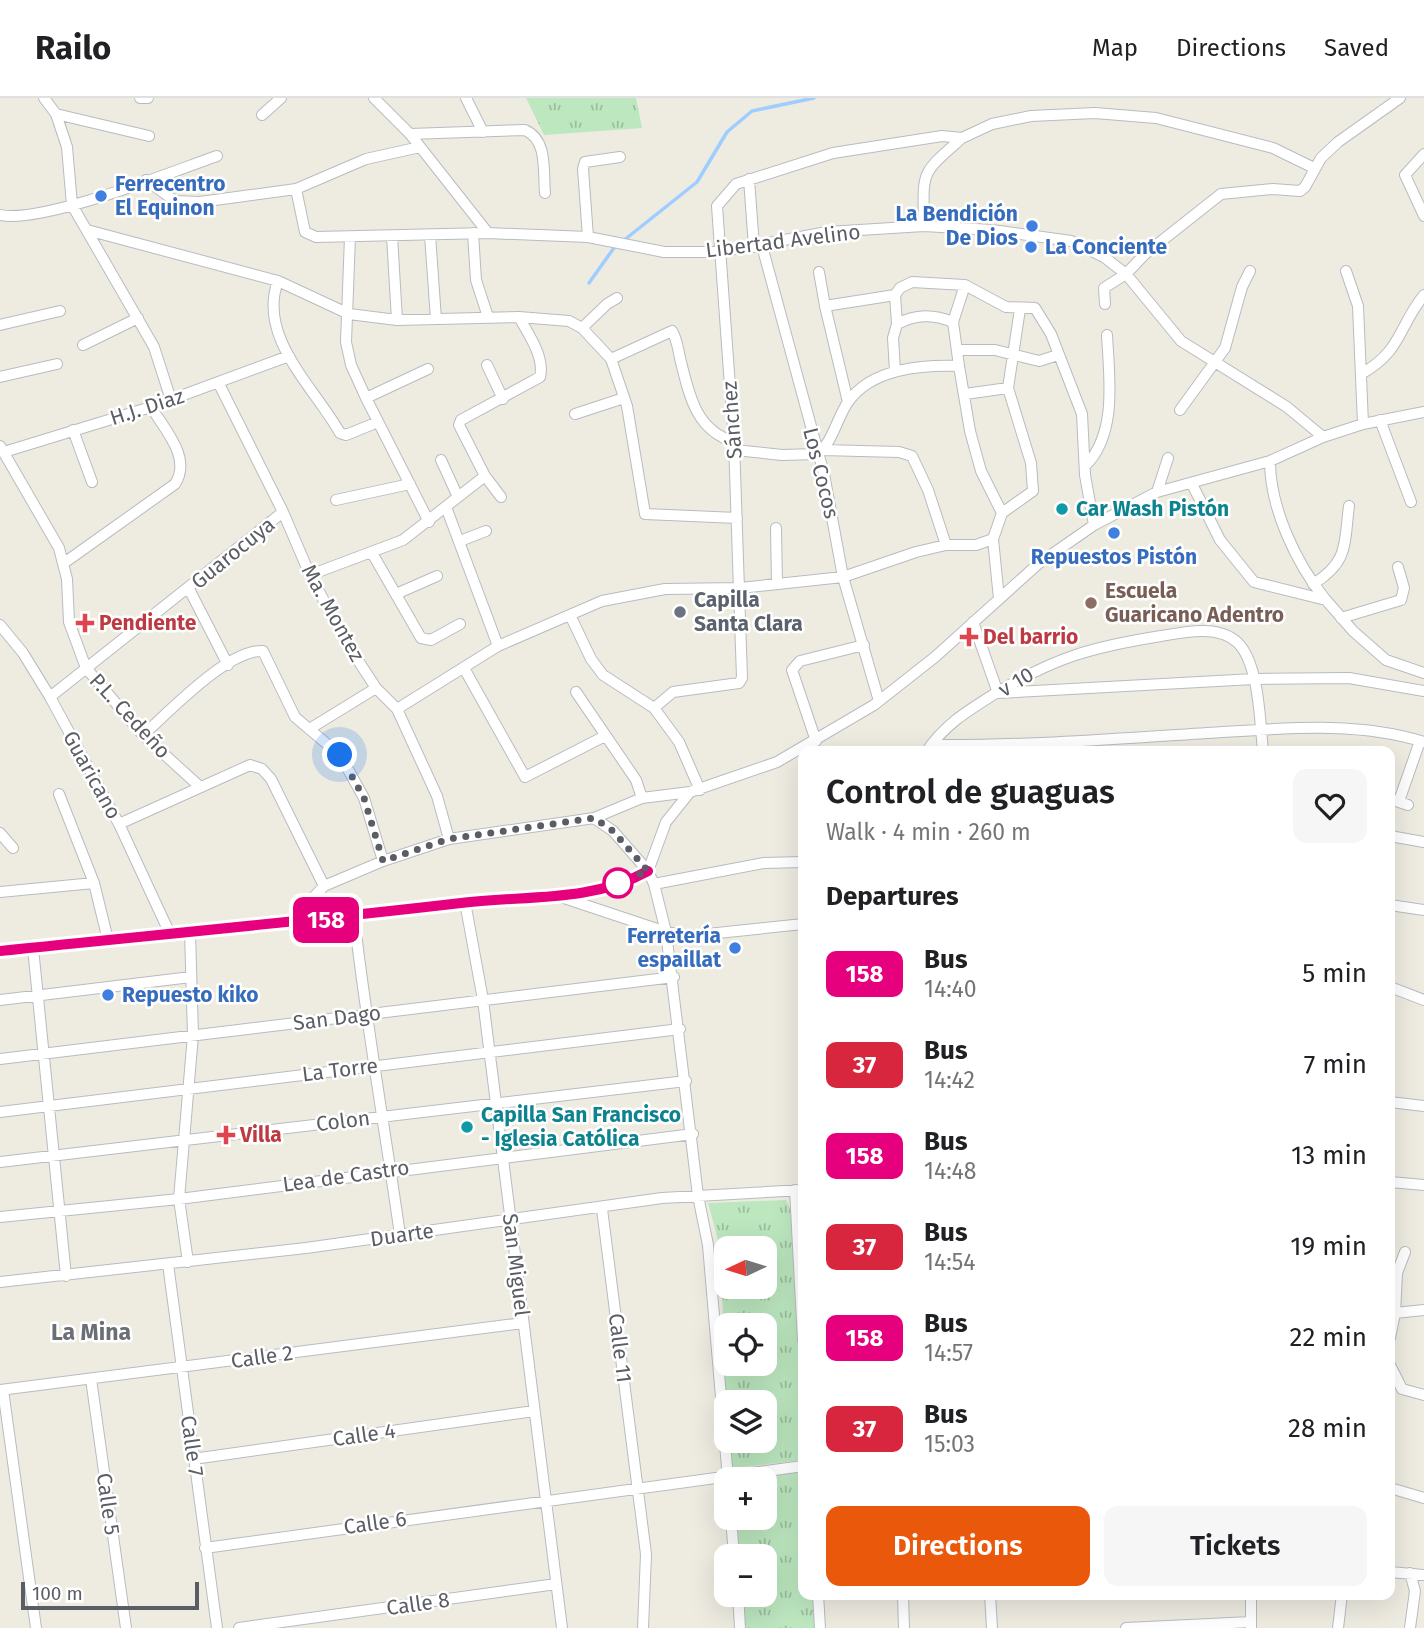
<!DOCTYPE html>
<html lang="en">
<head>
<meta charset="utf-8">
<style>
  :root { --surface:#fff; --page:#f6f6f6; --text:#202124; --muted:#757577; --line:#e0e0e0; --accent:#ea580c }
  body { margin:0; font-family:"Fira Sans",sans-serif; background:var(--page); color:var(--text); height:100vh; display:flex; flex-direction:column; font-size:26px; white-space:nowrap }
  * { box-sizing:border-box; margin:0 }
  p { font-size:23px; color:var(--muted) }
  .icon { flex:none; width:38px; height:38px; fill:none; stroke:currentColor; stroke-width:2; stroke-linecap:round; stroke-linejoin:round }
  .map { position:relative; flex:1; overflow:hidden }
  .drawer { position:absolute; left:798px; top:648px; width:597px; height:854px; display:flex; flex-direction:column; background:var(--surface); border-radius:14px; box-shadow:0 7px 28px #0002 }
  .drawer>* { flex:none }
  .badge { padding:0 14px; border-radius:10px; font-size:24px; line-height:46px }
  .needle { width:46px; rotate:266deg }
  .buttons { position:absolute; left:714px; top:1138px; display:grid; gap:14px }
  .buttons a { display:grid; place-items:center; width:63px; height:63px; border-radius:14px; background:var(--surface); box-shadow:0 7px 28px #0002; font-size:35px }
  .scale { position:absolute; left:21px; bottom:18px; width:178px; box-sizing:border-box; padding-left:7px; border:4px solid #5a5d63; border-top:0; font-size:19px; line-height:24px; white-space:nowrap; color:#5a5d63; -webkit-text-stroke:5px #fff; paint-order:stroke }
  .you { position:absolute; width:35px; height:35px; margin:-18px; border:5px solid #fff; border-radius:50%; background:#1a73e8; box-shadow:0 0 0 10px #1a73e833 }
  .map>.badge { position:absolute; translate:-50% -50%; box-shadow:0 0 0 4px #fff }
  h2 { padding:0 28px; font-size:26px; line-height:63px }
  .round { display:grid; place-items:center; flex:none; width:74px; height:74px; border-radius:14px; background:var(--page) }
  .summary { display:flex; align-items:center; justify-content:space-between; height:119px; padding:0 28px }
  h1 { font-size:33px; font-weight:600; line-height:52px }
  .cta { display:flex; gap:14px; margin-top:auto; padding:14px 28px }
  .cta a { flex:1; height:80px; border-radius:14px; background:var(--accent); color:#fff; font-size:28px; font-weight:600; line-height:80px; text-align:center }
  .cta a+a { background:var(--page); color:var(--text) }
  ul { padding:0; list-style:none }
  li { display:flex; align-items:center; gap:21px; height:91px; padding:0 28px }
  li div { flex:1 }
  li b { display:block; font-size:26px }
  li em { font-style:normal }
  li .badge { min-width:77px; font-weight:700; text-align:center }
  header { display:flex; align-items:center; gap:42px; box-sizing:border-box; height:98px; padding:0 35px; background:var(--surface); border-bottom:2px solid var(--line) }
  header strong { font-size:33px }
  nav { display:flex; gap:38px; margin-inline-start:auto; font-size:24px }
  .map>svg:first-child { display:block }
</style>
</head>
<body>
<header>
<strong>Railo</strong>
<nav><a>Map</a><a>Directions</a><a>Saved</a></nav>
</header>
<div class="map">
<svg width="1424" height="1530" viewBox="0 0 1424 1530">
  <defs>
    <pattern id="grass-tufts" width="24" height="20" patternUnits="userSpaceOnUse" patternTransform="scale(1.75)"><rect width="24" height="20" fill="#bce7bf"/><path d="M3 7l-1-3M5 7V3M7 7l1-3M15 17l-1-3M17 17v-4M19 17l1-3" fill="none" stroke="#9cbe9f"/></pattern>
  </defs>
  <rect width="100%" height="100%" fill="#eeece1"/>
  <!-- grass -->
  <path fill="url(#grass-tufts)" fill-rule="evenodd" d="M526,0H636L642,30L544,37Z
    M786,1102L796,1122L803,1242V1362L727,1371L721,1153L708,1105ZM726,1150H765V1188H726ZM726,1227H765V1265H726ZM726,1304H765V1342H726Z
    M803,1368V1496H818L820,1530H742L740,1496H765V1458H737L734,1419H765V1381H731Z"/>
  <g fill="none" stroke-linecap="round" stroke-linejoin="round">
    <!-- stream -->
    <path stroke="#a0cdff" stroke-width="3.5" d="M623,143L697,84L727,34L752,13L814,0
      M589,185L616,147"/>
    <defs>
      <path id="street" d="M44,0L56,16L67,49L72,107L154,249L171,302
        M140,0H148
        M374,0L410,36L488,135
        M466,0L483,34
        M56,16L149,38
        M262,17L281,0
        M410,36L525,32C548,42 543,73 545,95
        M1424,56L1405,77L1424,118
        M749,81L754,149
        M146,82L175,103L200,104L296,91L366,61L420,49
        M296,91L305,134L316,139L488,135L588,139L664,154H719L827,134L924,128L992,132L1071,143L1104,159L1126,176L1181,243L1287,309L1323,339
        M0,117C42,126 171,74 217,58
        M924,128C923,72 920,77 962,40
        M87,132L278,183L349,216L397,222L519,219L569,223L582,230L611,261L627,308L645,416L737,420
        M473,135L476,182L488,219
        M430,137L436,221
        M392,138L397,222
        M350,139L346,244L351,267L366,300
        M588,139L583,71L585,64L620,59
        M762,148L824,376L843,479L879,603
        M1346,173L1358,208L1363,326
        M819,174L825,208
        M278,183C257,239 314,289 340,335L346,337L378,324
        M965,187L953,224L959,268L970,333L981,373L1002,415
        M1105,206L1104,190L1126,176L1145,156L1221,96L1273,91L1300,93L1305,89L1321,60L1338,44L1400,0
        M897,226C916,216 933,216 953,224
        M0,227L60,213
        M582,230L607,206L617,200
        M83,247L138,220
        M958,252H995L1039,263L1058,257
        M611,261L672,233C677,241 678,251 680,260C689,296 695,332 734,344
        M487,267L503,301
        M428,271L366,300L429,424
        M895,273L893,240L897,226L895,197L900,190L912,184L965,187L1006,209L1035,210L1051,236L1082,316L1085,377L1094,427
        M1361,276C1402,253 1398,229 1424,197
        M0,279L57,266
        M219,286L283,414L310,477L348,547L376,590L397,611L437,698L449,741
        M965,296L1008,290
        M848,304L825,208L895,197
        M1180,312L1225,250L1242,189L1250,173
        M575,316L624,300
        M1380,322L1411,404
        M73,332L92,384
        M0,348L59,450L67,481L69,524L86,570L143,637L198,687
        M735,352L782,357L818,356C833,343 837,320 848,304C872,270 921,267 959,268
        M822,352L899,354L912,358L928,392L946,447
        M4,354L151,309L289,258
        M441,362L458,399
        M1270,363C1270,410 1296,465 1325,501
        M1085,368C1118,336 1109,278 1107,237
        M485,378L459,327L461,322L540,279C545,259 528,236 519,219
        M1192,386L1220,442L1254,484L1326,502L1353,533L1386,562L1424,575
        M1157,394L1168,360
        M336,402L410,386
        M446,409L498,548
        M776,430L777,486
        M993,441L999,501
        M460,443L486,433
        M372,455L421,540L431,542L460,526
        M64,465L175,386C192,360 165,332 151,309
        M310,477L403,442L485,378L501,399
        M1313,486C1349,464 1344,446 1349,408
        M189,491L228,567
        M396,496L437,478
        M570,517L591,561L603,577L654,610L679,644L700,692
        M1341,520L1401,502L1404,490L1398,469
        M973,524L998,595L1254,581L1349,580L1424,593
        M0,527L23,555L50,599L119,726L170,836
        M465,572L525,679L605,638
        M576,594L636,682L642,700L594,720
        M50,599L283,414
        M654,610L673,594L739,585L742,580L734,344L717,108L736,86L833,55L942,38L962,40L992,26L1031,18L1095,15L1156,20L1273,50L1314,70
        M397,611L498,548L602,503L665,491L740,490L843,479L916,454L946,447H976L993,441L1002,415L1033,393L1031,365L1008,290L1020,211
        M311,630L376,590
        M143,637C169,614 228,551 263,553L295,619L340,657L364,700L383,763
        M816,643L792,572L800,563L864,547
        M931,647C1023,648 1115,641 1207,635C1279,631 1355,622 1424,644
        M927,653C945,626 969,612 996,595C1056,559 1092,549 1161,538C1184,534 1219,526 1238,545C1259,566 1260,624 1263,653
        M59,696L94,785L108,842
        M642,700L690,694
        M1390,701L1408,707
        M1399,703L1420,643
        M119,726L250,667L262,671L271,681L324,788
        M0,735L13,750
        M1390,738L1424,744
        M648,773L666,724L690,694L777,664L874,607L935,559L1038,466L1094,427L1157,394L1270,363L1323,339L1363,326L1424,314
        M654,786L764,765L803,764
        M0,794L94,785
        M564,800L666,834L689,838L803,826
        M465,804L483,902L562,1530
        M1390,807L1424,812
        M354,818C366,925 385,1031 400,1137
        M289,826L324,788L383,763L449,741L594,720L613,733L648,773L654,786L666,834L698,1098L708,1147L728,1381
        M33,850L66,1178
        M0,853C154,837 307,823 461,805C524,797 590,805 648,773
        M1390,889L1424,902
        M0,902L191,879
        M0,961L674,879
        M1390,1004L1424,1008
        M0,1014L680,931
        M0,1064L686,983
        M1390,1084L1424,1087
        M795,1092L803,1242
        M602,1111L646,1456L643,1530
        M0,1119L179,1101L693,1036
        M188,1164L179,1101L193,937L190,834
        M168,1166L217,1530
        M0,1184L306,1150L662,1100L803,1092
        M1395,1215L1397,1175L1405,1154
        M1390,1240L1395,1215L1424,1212
        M1390,1267L1402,1291L1424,1297
        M91,1281L126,1530
        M0,1292L523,1225
        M3,1292L36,1530
        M193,1361L534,1313
        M1390,1390L1424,1400
        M731,1419L734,1458
        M205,1450L803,1368
        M1390,1474L1424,1477
        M738,1496L740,1530
        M818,1496L820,1530
        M903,1496L904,1530
        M990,1496L992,1530
        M1251,1529V1496
        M239,1530L556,1486
        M1126,1530L1251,1524
        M1338,1530L1342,1496
        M1410,1530L1415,1493L1410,1475"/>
    </defs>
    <!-- street casing -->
    <use href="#street" stroke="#b9bbc1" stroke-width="12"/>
    <!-- street -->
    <use href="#street" stroke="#fff" stroke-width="10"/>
  </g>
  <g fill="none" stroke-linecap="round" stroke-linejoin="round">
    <defs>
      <path id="line" d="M0,853C154,837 307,823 461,805C524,797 590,805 648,773"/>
    </defs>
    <!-- line casing -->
    <use href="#line" stroke="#fff" stroke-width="16"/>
    <!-- line -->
    <use href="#line" stroke="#e6007e" stroke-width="10"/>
    <!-- walk -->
    <path stroke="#5a5d63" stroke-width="7" stroke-dasharray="0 12.6" d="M340,657L364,700L383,763L449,741L594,720L613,733L648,773L611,787L618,785"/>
  </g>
  <!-- markers -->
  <g fill="#3f7fe0" stroke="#fff" stroke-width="2.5">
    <circle cx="101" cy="98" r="7"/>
    <circle cx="1032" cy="128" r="7"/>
    <circle cx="1031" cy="149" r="7"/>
    <circle cx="1114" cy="435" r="7"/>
    <circle cx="735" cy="850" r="7"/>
    <circle cx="108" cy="897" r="7"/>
  </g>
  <g fill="#0f9aa8" stroke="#fff" stroke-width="2.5">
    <circle cx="1062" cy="411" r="7"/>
    <circle cx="467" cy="1029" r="7"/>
  </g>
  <circle fill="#8d6e63" stroke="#fff" stroke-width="2.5" cx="1091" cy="505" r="7"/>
  <circle fill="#6b7280" stroke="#fff" stroke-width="2.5" cx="680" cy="514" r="7"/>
  <g fill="#e0444e" stroke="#fff" stroke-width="2.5">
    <path d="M81.5 514.5h7v7h7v7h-7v7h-7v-7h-7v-7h7z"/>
    <path d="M965.5 528.5h7v7h7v7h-7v7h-7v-7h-7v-7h7z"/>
    <path d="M222.5 1026.5h7v7h7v7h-7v7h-7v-7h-7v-7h7z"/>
  </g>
  <circle fill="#fff" stroke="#e6007e" stroke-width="3.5" cx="618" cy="785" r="14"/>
  <g text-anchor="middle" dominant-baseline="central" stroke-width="5" stroke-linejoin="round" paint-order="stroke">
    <!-- shop labels -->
    <g font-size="21" font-weight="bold" fill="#366cbe" stroke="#fff" text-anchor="start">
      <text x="115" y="86">Ferrecentro<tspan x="115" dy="24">El Equinon</tspan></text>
      <text x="1018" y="116" text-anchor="end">La Bendición<tspan x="1018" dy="24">De Dios</tspan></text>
      <text x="1045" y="149">La Conciente</text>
      <text x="1114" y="459" text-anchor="middle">Repuestos Pistón</text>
      <text x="721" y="838" text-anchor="end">Ferretería<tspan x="721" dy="24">espaillat</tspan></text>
      <text x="122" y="897">Repuesto kiko</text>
    </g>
    <!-- street labels -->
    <g font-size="21" fill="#5a5d63" stroke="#fff">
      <text transform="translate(783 143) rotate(-7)">Libertad Avelino</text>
      <text transform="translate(147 309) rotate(-18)">H.J. Diaz</text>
      <text transform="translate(732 322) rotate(-94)">Sánchez</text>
      <text transform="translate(821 375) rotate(76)">Los Cocos</text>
      <text transform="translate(233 455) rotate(-39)">Guarocuya</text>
      <text transform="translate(333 515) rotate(61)">Ma. Montez</text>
      <text transform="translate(1016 584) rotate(-31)">v 10</text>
      <text transform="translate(130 618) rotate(47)">P.L. Cedeño</text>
      <text transform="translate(92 677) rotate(61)">Guaricano</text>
      <text transform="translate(337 920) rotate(-7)">San Dago</text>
      <text transform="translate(340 972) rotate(-7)">La Torre</text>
      <text transform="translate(343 1023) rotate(-7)">Colon</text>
      <text transform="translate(346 1078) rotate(-8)">Lea de Castro</text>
      <text transform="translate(402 1137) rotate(-8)">Duarte</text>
      <text transform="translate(516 1167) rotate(83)">San Miguel</text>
      <text transform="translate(620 1250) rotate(83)">Calle 11</text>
      <text transform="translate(262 1259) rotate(-8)">Calle 2</text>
      <text transform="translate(364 1337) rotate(-8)">Calle 4</text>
      <text transform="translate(192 1348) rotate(82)">Calle 7</text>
      <text transform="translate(108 1406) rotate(82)">Calle 5</text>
      <text transform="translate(375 1425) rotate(-8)">Calle 6</text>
      <text transform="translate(418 1506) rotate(-8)">Calle 8</text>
    </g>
    <!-- culture labels -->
    <g font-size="21" font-weight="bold" fill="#0d838f" stroke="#fff" text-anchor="start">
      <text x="1076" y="411">Car Wash Pistón</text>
      <text x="481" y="1017">Capilla San Francisco<tspan x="481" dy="24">- Iglesia Católica</tspan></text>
    </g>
    <!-- education labels -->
    <g font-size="21" font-weight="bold" fill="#785e54" stroke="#fff" text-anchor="start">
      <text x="1105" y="493">Escuela<tspan x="1105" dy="24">Guaricano Adentro</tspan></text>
    </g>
    <!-- worship labels -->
    <g font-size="21" font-weight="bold" fill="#5b616d" stroke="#fff" text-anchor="start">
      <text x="694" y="502">Capilla<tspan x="694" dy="24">Santa Clara</tspan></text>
    </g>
    <!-- health labels -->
    <g font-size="21" font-weight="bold" fill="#be3a42" stroke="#fff" text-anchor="start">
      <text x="99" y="525">Pendiente</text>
      <text x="983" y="539">Del barrio</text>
      <text x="240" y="1037">Villa</text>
    </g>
    <!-- neighbourhood labels -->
    <g font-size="23" font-weight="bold" fill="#6b6f75" stroke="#fff">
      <text x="91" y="1234">La Mina</text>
    </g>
  </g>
</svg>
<div class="buttons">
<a><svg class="needle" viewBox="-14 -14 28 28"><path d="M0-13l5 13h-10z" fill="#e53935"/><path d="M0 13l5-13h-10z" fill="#757577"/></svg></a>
<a><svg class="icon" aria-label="locate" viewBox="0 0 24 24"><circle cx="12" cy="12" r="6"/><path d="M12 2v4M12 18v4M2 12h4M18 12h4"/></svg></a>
<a><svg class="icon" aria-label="layers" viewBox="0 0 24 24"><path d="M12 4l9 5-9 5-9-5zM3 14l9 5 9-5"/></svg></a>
<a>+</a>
<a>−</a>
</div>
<div class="scale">100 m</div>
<div class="you" style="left:340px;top:657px"></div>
<b class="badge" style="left:326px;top:822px;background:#e6007e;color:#fff">158</b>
<section class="drawer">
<div class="summary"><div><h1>Control de guaguas</h1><p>Walk · 4 min · 260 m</p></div><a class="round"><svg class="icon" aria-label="heart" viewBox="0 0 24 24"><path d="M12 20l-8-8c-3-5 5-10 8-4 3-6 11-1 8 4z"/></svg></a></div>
<h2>Departures</h2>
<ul>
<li><span class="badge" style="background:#e6007e;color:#fff">158</span><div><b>Bus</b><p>14:40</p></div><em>5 min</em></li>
<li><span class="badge" style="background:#d7263d;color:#fff">37</span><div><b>Bus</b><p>14:42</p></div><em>7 min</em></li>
<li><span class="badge" style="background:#e6007e;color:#fff">158</span><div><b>Bus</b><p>14:48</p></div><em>13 min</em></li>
<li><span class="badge" style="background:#d7263d;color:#fff">37</span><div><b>Bus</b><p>14:54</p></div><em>19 min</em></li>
<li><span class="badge" style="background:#e6007e;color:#fff">158</span><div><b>Bus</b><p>14:57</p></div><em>22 min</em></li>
<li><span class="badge" style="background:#d7263d;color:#fff">37</span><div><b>Bus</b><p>15:03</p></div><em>28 min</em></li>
</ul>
<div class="cta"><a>Directions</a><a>Tickets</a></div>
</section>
</div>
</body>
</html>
